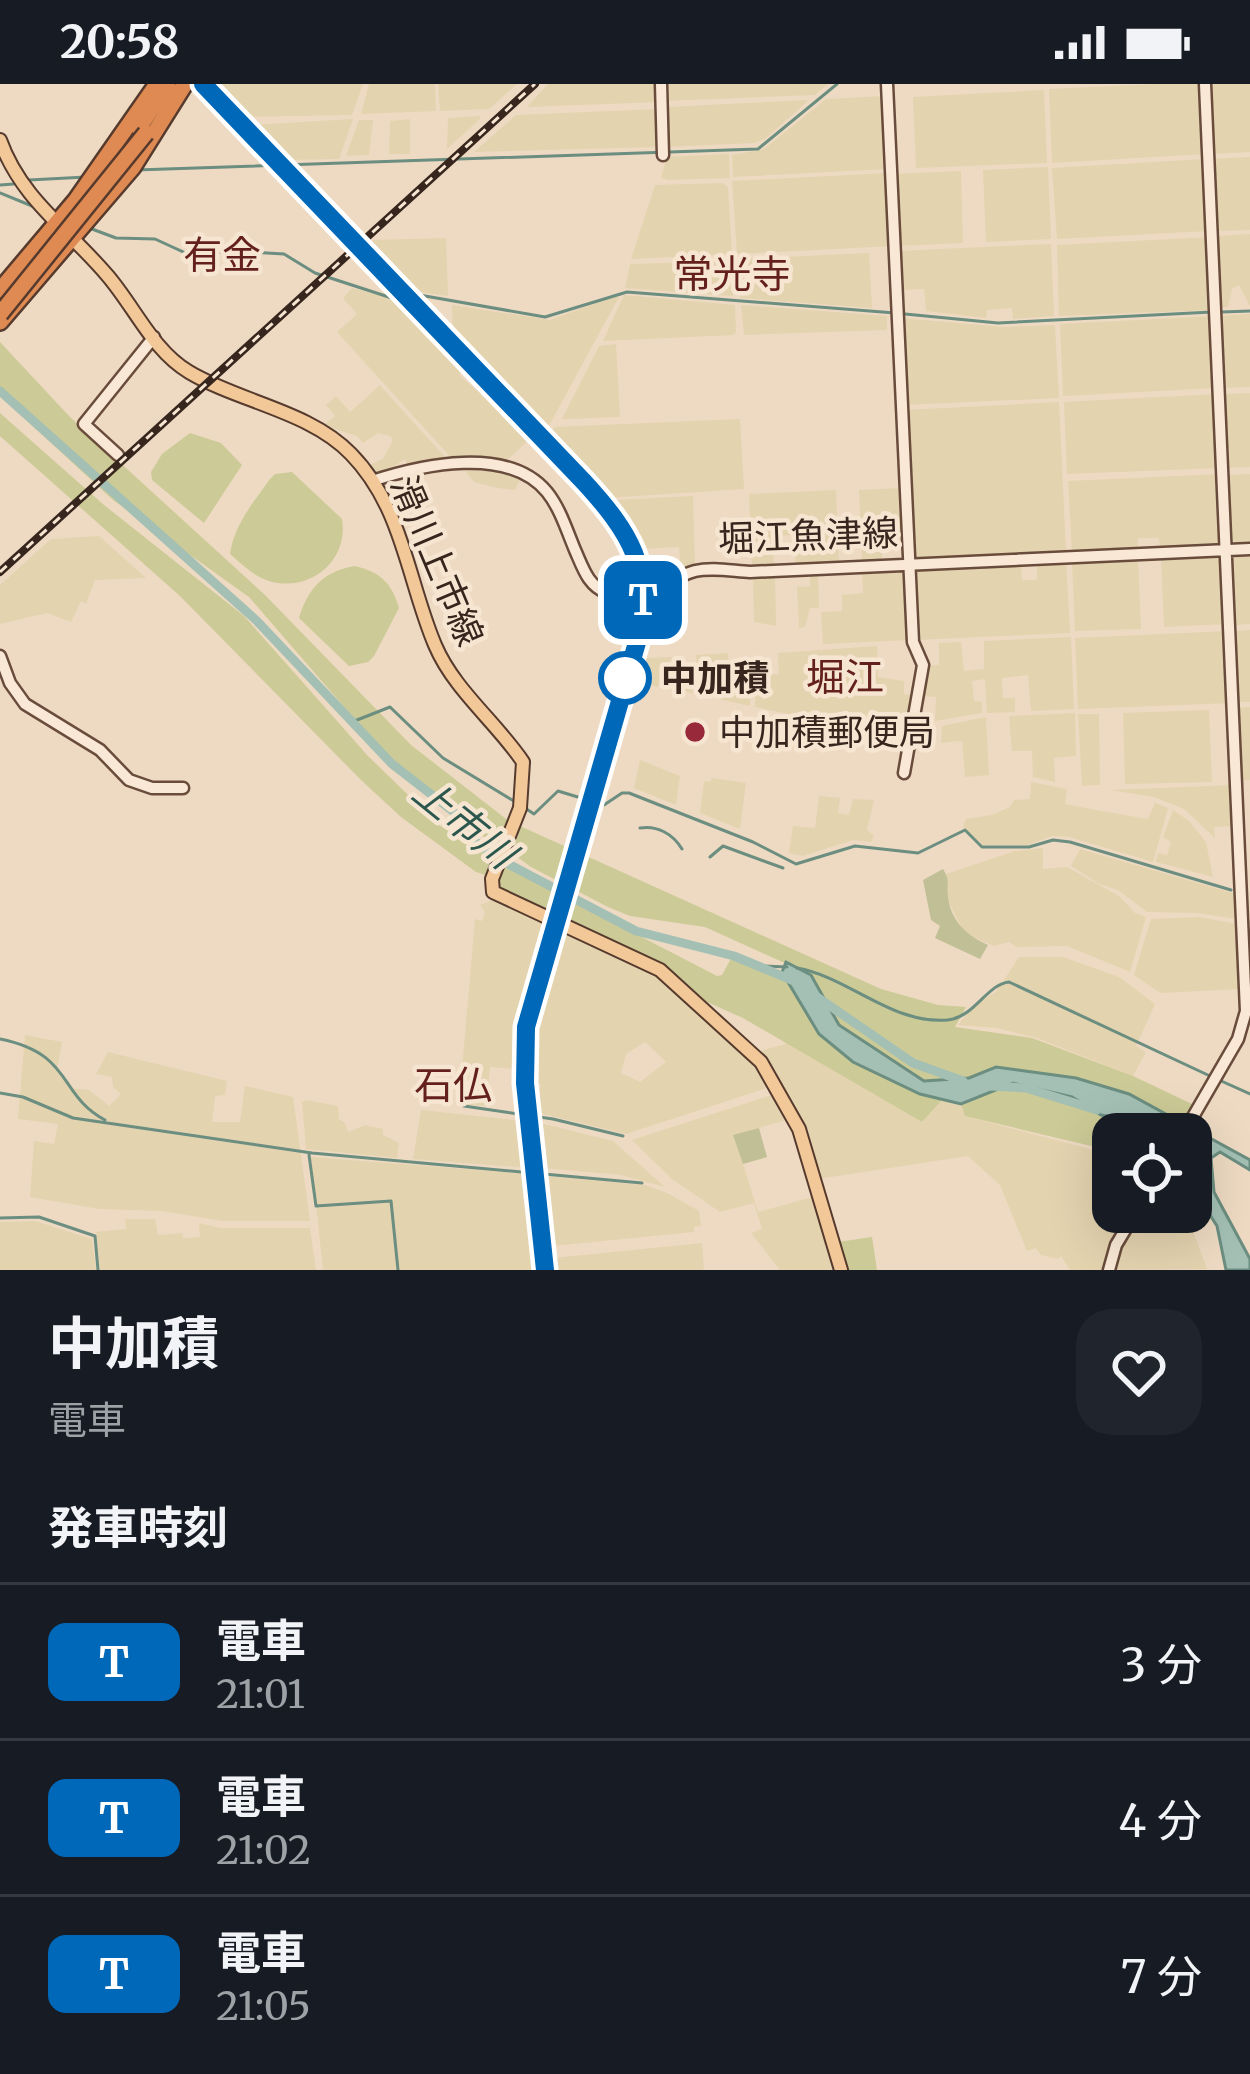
<!DOCTYPE html>
<html lang="ja">
<head>
<meta charset="utf-8">
<style>
  :root { --surface:#171b24; --page:#20242c; --text:#f1f3f6; --muted:#9ea1a6; --line:#363941 }
  body { margin:0; font-family:Merriweather,"Noto Sans JP",serif; background:var(--page); color:var(--text); height:100vh; display:flex; flex-direction:column; font-size:45px; white-space:nowrap }
  * { box-sizing:border-box; margin:0 }
  p { font-size:39px; color:var(--muted) }
  .icon { flex:none; width:66px; height:66px; fill:none; stroke:currentColor; stroke-width:2; stroke-linecap:round; stroke-linejoin:round }
  .map { position:relative; height:1186px; overflow:hidden }
  .details { display:flex; flex-direction:column; background:var(--surface); flex:1 }
  .details>* { flex:none }
  .badge { padding:0 24px; border-radius:18px; font-size:42px; line-height:78px }
  .controls { position:absolute; left:1092px; top:1029px; display:grid; gap:24px }
  .controls a { display:grid; place-items:center; width:120px; height:120px; border-radius:24px; background:var(--surface); box-shadow:0 12px 48px #0002; font-size:60px }
  .map>.badge { position:absolute; translate:-50% -50%; box-shadow:0 0 0 6px #fff }
  h2 { padding:0 48px; font-size:45px; line-height:108px }
  .round { display:grid; place-items:center; flex:none; width:126px; height:126px; border-radius:36px; background:var(--page) }
  .headline { display:flex; align-items:center; justify-content:space-between; height:204px; padding:0 48px }
  h1 { font-size:57px; font-weight:700; line-height:90px }
  ul { padding:0; list-style:none }
  li { display:flex; align-items:center; gap:36px; height:156px; padding:0 48px; border-top:3px solid var(--line) }
  li div { flex:1 }
  li b { display:block; font-size:45px }
  li em { font-style:normal }
  li .badge { min-width:132px; font-weight:700; text-align:center }
  .status { display:flex; justify-content:space-between; align-items:center; height:84px; padding:0 60px; background:var(--surface); direction:ltr }
  .status svg { height:33px; fill:currentColor }
  .map>svg:first-child { display:block }
</style>
</head>
<body>
<div class="status"><b>20:58</b><svg viewBox="0 0 49 12"><path d="M0 12V9h3v3zM5 12V6h3v6zM10 12V3h3v9zM15 12V0h3v12zM26 1h20v11H26zM47 4h2v5h-2z"/></svg></div>
<div class="map">
<svg width="1250" height="1186" viewBox="0 0 1250 1186">
  <rect width="100%" height="100%" fill="#eedac2"/>
  <!-- farmland -->
  <path fill="#e4d3af" fill-rule="evenodd" d="M215,0H363L352,31L245,33Z
    M369,0H435L436,27L361,30Z
    M438,0H517L489,25L440,27Z
    M548,0H659V18L527,23Z
    M664,0H828L815,11L665,17Z
    M1157,0H1203L1206,70L1052,79L1049,5Z
    M1209,0H1250V68L1211,70Z
    M1044,6L1047,79L916,84L913,13Z
    M884,12L887,85L733,93L732,71L764,65L826,15Z
    M809,16L765,55L754,59L667,63L666,23Z
    M659,25L660,63L474,68L516,31Z
    M480,32V35L447,65L448,34Z
    M353,35L339,75L283,76L250,41Z
    M410,35V70H389L390,37Z
    M359,36H373L369,71L346,72Z
    M729,70L730,94L667,96L661,93L667,73Z
    M1250,73V146L1215,147L1211,75Z
    M1205,75L1210,147L1057,155L1052,84Z
    M1048,83L1051,155L986,158L983,86Z
    M961,87L963,159L897,162L893,90Z
    M888,89L892,162L737,170L732,97Z
    M722,99L728,103L732,170L631,175L655,101Z
    M1250,150V222L1239,201L1232,205L1228,223L1219,224L1216,152Z
    M1210,153L1213,226L1059,232L1057,161Z
    M446,154L448,212L407,206L366,163L373,156Z
    M1051,160L1054,232L1013,235L1012,224L987,226L986,234L926,227L924,205L899,206L896,167Z
    M869,169L872,224L740,214L738,175Z
    M732,177L733,212L625,204L630,180Z
    M352,204L405,218L467,284L459,291L476,306L484,299L534,351L505,378H455L337,248L357,230L343,214Z
    M624,211L735,221L736,248L733,251L603,257Z
    M615,212L619,213L545,349L453,251L452,221L550,236Z
    M741,221L887,232V246L744,251Z
    M1250,230V303L1223,304L1219,232Z
    M1213,232L1217,304L1063,312L1060,240Z
    M900,234L1004,243L1055,241L1059,314L904,321Z
    M616,260L620,333L562,335L599,262Z
    M380,301L414,339L449,377L408,381L405,375L381,391L371,389L367,382L383,375L393,356L390,352L378,349L363,359L357,352L323,341L335,332L326,321L336,312L350,328Z
    M1250,309V383L1226,384L1223,310Z
    M1217,310L1221,384L1067,390L1064,318Z
    M1059,318L1066,467L911,475L905,326Z
    M740,335L744,405L606,414L549,357L554,343Z
    M465,387H497L521,393L515,406L498,404L474,398Z
    M1220,390L1224,455L1217,462L1160,464L1159,454H1138L1137,467L1072,469L1068,397Z
    M1250,390V460H1237L1230,455L1228,391Z
    M901,404L902,455L882,457V477H862L859,406Z
    M836,406L839,478L796,481L793,451L773,452L774,482L752,483L749,410Z
    M693,412L695,482L681,488L679,463L642,465L612,416Z
    M99,452L146,494L95,496L86,520L81,517L71,538L47,529L0,540V501L51,455Z
    M1218,469L1224,475L1228,540L1164,543L1161,472Z
    M1236,469H1250V540L1235,541L1231,475Z
    M1138,475L1141,545L1075,547L1072,477Z
    M1066,476L1070,549L915,556L912,483L1021,479L1022,496H1037V477Z
    M906,484L910,556L823,560L821,528L842,527V511L863,509L862,486Z
    M818,487L819,524H810L805,543L799,544L797,503L810,502V488Z
    M775,490L776,542L754,538L753,491Z
    M1250,546V618H1237L1235,547Z
    M1228,547L1231,619L1078,625L1075,554Z
    M1071,553L1074,625L1031,627L1028,591L1002,594L1003,614H1015V628L987,629L985,595L972,597L974,617L982,618V629L935,637L936,613L921,612L926,582L939,581V559L961,558L964,587L984,585V557Z
    M877,562L878,593L904,597V610L915,612L906,654L755,623L756,590H779L778,569Z
    M728,569L730,595L750,594V622L674,605L682,588L697,586L696,571Z
    M672,573L658,603L637,598L644,574Z
    M1250,623V696H1240L1236,624Z
    M1209,626L1212,698L1125,700L1123,629Z
    M1075,629L1076,672L1054,674L1055,698L1033,693L1032,667H1012L1009,632Z
    M1078,630H1099L1100,701L1082,702Z
    M986,633L989,691L965,693L962,657L941,659L942,642Z
    M640,676L680,692L676,721L634,704Z
    M712,694L746,699L740,745L700,729L704,697L710,698Z
    M1031,698L1067,705L1065,720L1101,727L1148,735L1155,719L1168,724L1153,778L1069,753L1052,752L1028,761H983L963,743L966,735L992,731L1010,723L1014,716L1030,715Z
    M1233,701V742L1214,743L1215,754L1184,725L1154,713L1110,706Z
    M819,712L840,714L838,729L849,731L853,715L874,716L867,746L874,752L871,758L853,756L803,772L789,769L793,742L815,744Z
    M1173,726L1189,737L1206,758L1213,793L1156,778L1158,769L1167,771L1171,758L1163,753Z
    M1043,764V785L1067,783L1119,812L1135,829L1146,833L1130,888L1067,862L1017,863L1009,858L994,862L964,849L947,814L946,790L1015,767Z
    M1080,765L1236,810L1237,835L1197,829L1147,828L1118,806L1099,800L1071,782Z
    M495,815L543,835L544,840L530,880L515,948L519,985L490,983L486,1022L459,1020L475,835L482,837L485,828L480,821Z
    M1199,833L1237,840L1240,905L1160,909L1134,891L1151,835Z
    M561,843L657,888L753,972L773,1002L626,1050L535,1028L533,1006L539,1008L541,1000L532,998L531,965L538,917ZM645,958L666,978L640,998L621,989L626,970Z
    M1019,873H1063L1119,893L1155,920L1136,962L1146,968L1133,992L1037,954L996,944L958,941L975,920L996,908Z
    M25,951L62,958L57,987L70,1004L89,1006L109,1022L121,1010L113,1003L112,993L96,990L108,968L227,997L225,1011L215,1012L212,1038H240L245,1002L293,1013L310,1137H223L162,1127L99,1125L30,1113L34,1057L54,1060L58,1040L18,1035Z
    M788,959L922,1038L942,1016L961,1021L965,1032L1113,1071V1128H1131L1106,1186H1070L1061,1172L1058,1175L1041,1171L1036,1164L1027,1167L1000,1101L968,1072L818,1095L791,1019L757,968Z
    M778,1009L790,1035L734,1051L758,1128L816,1112L839,1186H780L751,1149L762,1145L754,1119L720,1128L672,1095L632,1056Z
    M306,1016L338,1022L339,1035L345,1039L348,1048L365,1041L383,1045V1051L399,1059L397,1074L306,1065L302,1018Z
    M421,1026L525,1037L531,1084L413,1075Z
    M536,1038L613,1057L665,1103L621,1091L542,1084Z
    M311,1073L530,1090L542,1186H323Z
    M544,1092L645,1101L667,1109L699,1127L701,1142L694,1143V1148L552,1162Z
    M1140,1128H1181L1191,1142L1207,1185L1114,1186L1117,1171Z
    M125,1135H155L158,1151L182,1149L183,1154L200,1153L199,1139L221,1144H310L316,1186H100L96,1148L126,1145Z
    M35,1137L92,1155L96,1186H0V1138Z
    M702,1159L704,1186H555L553,1174Z"/>
  <!-- green -->
  <path fill="#ccca96" d="M0,258L69,332L265,511L411,661L510,738L500,763L481,751L455,718L409,698L249,513L113,416L13,324L0,308Z
    M0,329L104,421L244,532L368,672L439,741L495,777L717,892L722,891L734,869L782,888L819,950L853,978L920,1010L942,1016L922,1038L743,934L707,918L670,888L537,821L501,808L489,792L476,788L401,733L361,696L180,512L0,352Z
    M190,349L221,359L242,381L204,439L152,396L151,388L162,370Z
    M292,388L342,435C349,477 310,509 269,497C254,493 242,480 230,470C234,441 253,419 270,395L275,390Z
    M355,482C380,488 392,499 399,524L374,572L368,578L349,582L299,534C308,504 324,487 355,482Z
    M520,742L881,905L938,921L966,923L955,943L1032,954L1133,992L1194,1021L1183,1038L1129,1010L1076,994L996,983L968,994L924,997L840,942L811,891L705,843L630,832L608,823L531,783L509,767Z
    M1012,999L1073,1013L1101,1031L1140,1038L1161,1050H1113V1071L1091,1062L965,1032L961,1020Z
    M872,1153L877,1186H845L838,1158Z"/>
  <!-- cemetery -->
  <path fill="#c1bf95" d="M943,785C951,798 946,800 948,813C951,837 966,851 988,861L980,875L935,854L940,842L931,836L923,796Z
    M759,1044L767,1073L743,1080L733,1051Z"/>
  <!-- water -->
  <path fill="#a4c0b4" stroke="#6b8e80" stroke-width="3" d="M786,878L811,891L839,941L924,997L969,994L996,983L1076,994L1129,1010L1250,1076V1086L1220,1068L1211,1074L1214,1108L1250,1175V1186H1226L1217,1142L1200,1115L1191,1086V1050H1160L1141,1038L1101,1031L1072,1013L1013,999L961,1020L920,1010L853,978L819,950L782,888Z"/>
  <g fill="none" stroke-linecap="round" stroke-linejoin="round">
    <!-- stream -->
    <path stroke="#6b8e80" stroke-width="3" d="M136,86L758,65L837,0
      M29,96L86,93
      M0,101L14,100
      M0,109L32,122
      M92,145L116,154L155,155L190,171L233,167L284,170L315,189L401,217L408,209L545,233L627,208L895,229
      M1222,228L1250,227
      M905,230L998,239L1212,228
      M352,638L390,623L443,674L517,719
      M525,724L534,730L558,707L604,721L622,709H629L753,758L796,780L855,762L918,769L965,746L982,763H1029L1053,756L1070,758L1231,806
      M640,744C657,741 673,750 682,765
      M710,773L723,762L783,784
      M764,882L787,883
      M797,884C849,893 892,941 948,936C975,933 987,900 1009,898L1210,992
      M0,955C74,970 57,1010 105,1036
      M1219,996L1250,1010
      M0,1009L23,1013L73,1034L312,1069L642,1099
      M464,1022L553,1035L623,1052
      M309,1071L316,1122L391,1117L398,1186
      M0,1134L39,1133L95,1152L98,1186"/>
    <!-- river -->
    <path stroke="#a4c0b4" stroke-width="9" d="M0,307L257,537L392,680L459,732L467,751L495,773L636,847L734,872L794,897
      M817,913L913,979L963,997
      M991,1002L1026,1004L1097,1026"/>
    <defs>
      <path id="secondary" d="M661,0L663,71
        M887,0L913,558L923,581L904,689
        M118,371L84,340L154,253
        M372,397C421,381 508,361 547,408C560,424 567,447 575,466C583,484 588,502 607,509C639,521 666,495 695,487C712,483 732,487 750,488L1250,465
        M0,572L10,599L25,620L100,666L129,696L152,704H183
        M1183,1050L1238,955L1246,927L1205,0
        M1109,1186L1116,1161L1136,1128"/>
      <path id="primary" d="M0,56C21,115 68,145 107,191C134,222 153,267 189,288C239,318 310,327 351,370C403,423 408,498 435,561C454,606 497,639 523,678L520,724L492,795L493,808L660,886L761,978L799,1045L841,1186"/>
      <path id="highway" d="M139,44L168,0
        M0,206L76,116L157,0
        M0,238L133,83L185,0"/>
    </defs>
    <!-- secondary casing -->
    <use href="#secondary" stroke="#694c3c" stroke-width="15"/>
    <!-- primary casing -->
    <use href="#primary" stroke="#553a2d" stroke-width="16"/>
    <!-- highway casing -->
    <use href="#highway" stroke="#553a2d" stroke-width="20"/>
    <!-- secondary -->
    <use href="#secondary" stroke="#f9e8d5" stroke-width="10"/>
    <!-- primary -->
    <use href="#primary" stroke="#f2c899" stroke-width="12"/>
    <!-- highway -->
    <use href="#highway" stroke="#de8a52" stroke-width="15"/>
    <defs>
      <path id="rail" d="M203,0L564,377C614,431 650,464 641,544L527,943L525,999L545,1186
        M0,488L535,0"/>
    </defs>
    <!-- rail casing -->
    <use href="#rail" stroke="#37261d" stroke-width="8"/>
    <!-- rail -->
    <use href="#rail" stroke="#f5e5d1" stroke-width="3" stroke-dasharray="9" stroke-linecap="butt"/>
    <defs>
      <path id="highway-bridge" d="M0,230L146,49"/>
    </defs>
    <!-- highway-bridge casing -->
    <use href="#highway-bridge" stroke="#553a2d" stroke-width="20" stroke-linecap="butt"/>
    <!-- highway-bridge -->
    <use href="#highway-bridge" stroke="#de8a52" stroke-width="15"/>
  </g>
  <g fill="none" stroke-linecap="round" stroke-linejoin="round">
    <defs>
      <path id="line" d="M203,0L584,398C629,447 654,485 638,555L526,943L525,999L545,1186"/>
    </defs>
    <!-- line casing -->
    <use href="#line" stroke="#fff" stroke-width="27"/>
    <!-- line -->
    <use href="#line" stroke="#0068b9" stroke-width="18"/>
  </g>
  <!-- markers -->
  <circle fill="#fff" stroke="#0068b9" stroke-width="6" cx="625" cy="594" r="24"/>
  <circle fill="#97293b" stroke="#f5e5d1" stroke-width="4.5" cx="695" cy="648" r="12"/>
  <g text-anchor="middle" dominant-baseline="central" stroke-width="9" stroke-linejoin="round" paint-order="stroke">
    <!-- street labels -->
    <g font-size="36" fill="#37261d" stroke="#f5e5d1">
      <text transform="translate(808 452) rotate(-2)">堀江魚津線</text>
      <text transform="translate(437 477) rotate(67)">滑川上市線</text>
    </g>
    <!-- stop labels -->
    <g font-size="36" font-weight="bold" fill="#37261d" stroke="#f5e5d1" text-anchor="start">
      <text x="661" y="594">中加積</text>
    </g>
    <!-- poi labels -->
    <g font-size="36" fill="#37261d" stroke="#f5e5d1" text-anchor="start">
      <text x="719" y="648">中加積郵便局</text>
    </g>
    <!-- neighbourhood labels -->
    <g font-size="39" fill="#64201d" stroke="#f5e5d1">
      <text x="222" y="171">有金</text>
      <text x="732" y="190">常光寺</text>
      <text x="845" y="593">堀江</text>
      <text x="453" y="1001">石仏</text>
    </g>
    <!-- water labels -->
    <g font-size="39" font-style="italic" fill="#2c574e" stroke="#f5e5d1">
      <text transform="translate(464 739) rotate(39)">上市川</text>
    </g>
  </g>
</svg>
<div class="controls">
<a><svg class="icon" aria-label="locate" viewBox="0 0 24 24"><circle cx="12" cy="12" r="6"/><path d="M12 2v4M12 18v4M2 12h4M18 12h4"/></svg></a>
</div>
<b class="badge" style="left:643px;top:516px;background:#0068b9;color:#fff">T</b>
</div>
<section class="details">
<div class="headline"><div><h1>中加積</h1><p>電車</p></div><a class="round"><svg class="icon" aria-label="heart" viewBox="0 0 24 24"><path d="M12 20l-8-8c-3-5 5-10 8-4 3-6 11-1 8 4z"/></svg></a></div>
<h2>発車時刻</h2>
<ul>
<li><span class="badge" style="background:#0068b9;color:#fff">T</span><div><b>電車</b><p>21:01</p></div><em>3 分</em></li>
<li><span class="badge" style="background:#0068b9;color:#fff">T</span><div><b>電車</b><p>21:02</p></div><em>4 分</em></li>
<li><span class="badge" style="background:#0068b9;color:#fff">T</span><div><b>電車</b><p>21:05</p></div><em>7 分</em></li>
</ul>
</section>
</body>
</html>
